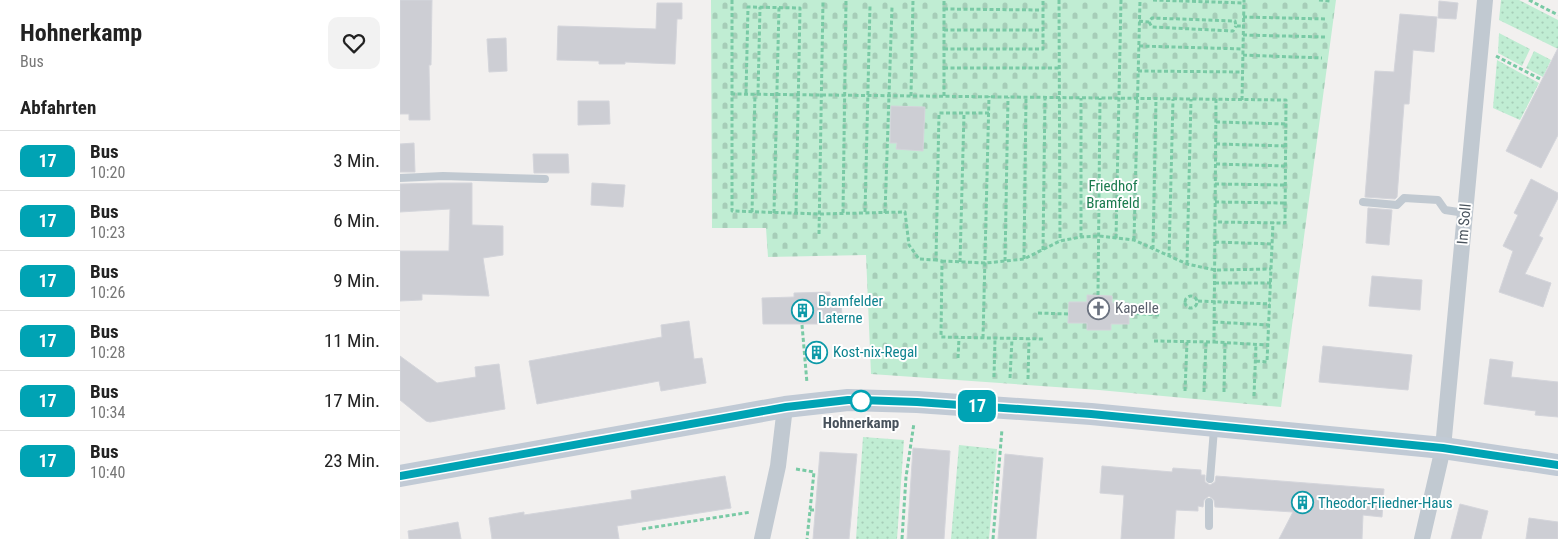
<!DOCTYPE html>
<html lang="de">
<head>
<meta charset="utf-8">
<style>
  :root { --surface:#fff; --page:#f2f2f2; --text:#222; --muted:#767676; --line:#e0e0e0 }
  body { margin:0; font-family:"Roboto Condensed",sans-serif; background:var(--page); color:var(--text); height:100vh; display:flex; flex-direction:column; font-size:19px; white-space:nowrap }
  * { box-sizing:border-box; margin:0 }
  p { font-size:16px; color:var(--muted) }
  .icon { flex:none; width:28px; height:28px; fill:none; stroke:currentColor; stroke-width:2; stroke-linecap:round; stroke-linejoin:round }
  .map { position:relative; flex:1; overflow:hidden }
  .panel { display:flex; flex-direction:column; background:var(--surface); width:400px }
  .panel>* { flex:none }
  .badge { padding:0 10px; border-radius:8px; font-size:18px; line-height:32px }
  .map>.badge { position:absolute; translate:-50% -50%; box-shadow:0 0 0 2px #fff }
  h2 { padding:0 20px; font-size:19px; line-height:45px }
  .round { display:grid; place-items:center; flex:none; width:52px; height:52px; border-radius:10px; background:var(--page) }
  .headline { display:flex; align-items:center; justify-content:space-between; height:85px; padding:0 20px }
  h1 { font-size:24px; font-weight:700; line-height:38px }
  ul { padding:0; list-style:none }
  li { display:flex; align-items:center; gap:15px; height:60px; padding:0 20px; border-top:1px solid var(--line) }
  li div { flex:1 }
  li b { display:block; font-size:19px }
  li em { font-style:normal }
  li .badge { min-width:55px; font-weight:700; text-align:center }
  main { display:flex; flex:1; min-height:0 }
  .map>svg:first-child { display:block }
</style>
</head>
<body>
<main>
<section class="panel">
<div class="headline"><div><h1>Hohnerkamp</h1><p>Bus</p></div><a class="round"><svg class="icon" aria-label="heart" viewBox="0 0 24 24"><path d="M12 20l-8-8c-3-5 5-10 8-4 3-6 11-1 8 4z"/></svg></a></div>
<h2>Abfahrten</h2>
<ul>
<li><span class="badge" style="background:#00a3b4;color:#fff">17</span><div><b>Bus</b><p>10:20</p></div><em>3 Min.</em></li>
<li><span class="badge" style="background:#00a3b4;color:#fff">17</span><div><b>Bus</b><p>10:23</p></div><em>6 Min.</em></li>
<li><span class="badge" style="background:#00a3b4;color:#fff">17</span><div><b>Bus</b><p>10:26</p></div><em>9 Min.</em></li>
<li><span class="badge" style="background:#00a3b4;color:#fff">17</span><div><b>Bus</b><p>10:28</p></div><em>11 Min.</em></li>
<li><span class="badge" style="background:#00a3b4;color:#fff">17</span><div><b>Bus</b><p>10:34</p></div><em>17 Min.</em></li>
<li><span class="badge" style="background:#00a3b4;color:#fff">17</span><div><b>Bus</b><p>10:40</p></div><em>23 Min.</em></li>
</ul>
</section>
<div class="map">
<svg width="1158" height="539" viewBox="0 0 1158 539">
  <defs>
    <pattern id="grass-dots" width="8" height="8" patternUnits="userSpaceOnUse" patternTransform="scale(1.25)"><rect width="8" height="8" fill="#c0edd3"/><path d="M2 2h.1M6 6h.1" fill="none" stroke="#a6cdb8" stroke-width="1.8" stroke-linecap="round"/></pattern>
    <pattern id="cemetery-stones" width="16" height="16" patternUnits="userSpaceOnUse" patternTransform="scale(1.25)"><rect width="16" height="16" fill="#c0edd3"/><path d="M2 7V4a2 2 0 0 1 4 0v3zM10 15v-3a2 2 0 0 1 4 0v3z" fill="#a6cdb8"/></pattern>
  </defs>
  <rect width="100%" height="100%" fill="#f2f0ef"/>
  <!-- grass -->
  <path fill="url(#grass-dots)" d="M1101,0H1119L1158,20V49L1099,20Z
    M1099,33L1130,49L1122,66L1098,53Z
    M1134,51L1151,60L1143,77L1126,68Z
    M1097,60L1139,83L1120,120L1093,108Z
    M463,437L504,440L497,539H456Z
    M559,445L597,449L589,539H551Z"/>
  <!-- cemetery -->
  <path fill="url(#cemetery-stones)" d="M311,0H936L881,407L699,390L471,374L466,255L368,257L366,228H312Z"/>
  <!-- building -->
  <path fill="#cdced4" stroke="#d4d5db" d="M0,0H32L31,65H29L30,120H9V114H0Z
    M1039,1L1058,3L1056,19L1038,18Z
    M257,3H282V19H277L275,64L225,62V64H199V61L157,60L158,26L256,29Z
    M1000,14L1037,17L1034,52L1013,50L1009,104H1004L997,197L995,199L965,197L975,71L994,72Z
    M106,38L107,71L89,72L87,39Z
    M1158,48V135L1141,168L1106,151Z
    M178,101H209L210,124L178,125Z
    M491,106L525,107L523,151L496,149L497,143H490Z
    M14,143L15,172H0V144Z
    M133,154H168L169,173H134Z
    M1131,179L1158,193V198L1139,236L1143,238L1125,274L1151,283L1143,307L1099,292L1113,251L1103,246L1118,215L1114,213Z
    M39,183H72V225L103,226V255L83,258L89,296L22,294V300L0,301V251H49L50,209L0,212V184Z
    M192,183L225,185L223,207L191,205Z
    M968,208L992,210L989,245L966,243Z
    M972,276L1022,280L1020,310L969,306Z
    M430,292V300H441L442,316L431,317V322H421V324H363L362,298L394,297V293Z
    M687,295L712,296V303H729V324H711V330H687V323H668L669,302H687Z
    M289,321L294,359L302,358L306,383L261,391L259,381L137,404L129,361L262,337L261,325Z
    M923,346L1012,355L1008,390L919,382Z
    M0,356L37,383L76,377L75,367L99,364L105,409L30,422L26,421L0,400Z
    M1090,359L1113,362L1111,377L1158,382V417L1135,415L1136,411L1084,404Z
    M513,448L550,451L544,539H507Z
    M420,452L457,454L449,539H413Z
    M605,454L643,458L636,539H598Z
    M702,466L772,472L773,468L801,470V475H805V482L810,485L815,482L816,476L984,489L982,517L963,515L962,539H879L893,512L815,507L814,500L809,496L804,500L803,507L798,506V511L776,510L774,539H721L724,495L700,493Z
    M325,476L331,508L217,526L219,539H92L89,518L124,512V515L232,499L231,491Z
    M1060,504L1088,511L1081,539H1051Z
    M1129,518L1158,522V539H1126Z
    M58,522L61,539H9L8,531Z"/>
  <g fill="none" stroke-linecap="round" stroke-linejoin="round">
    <!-- path -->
    <path stroke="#79caa5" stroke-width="3" stroke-dasharray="4 2.5" stroke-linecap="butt" d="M332,0V211L419,214L505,212L509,245L519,259L536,260
      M659,0L660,241
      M753,0L844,3
      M919,0L930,1
      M1129,0L1158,15
      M544,9L643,10
      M843,17L927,19
      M739,21L749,22L752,18L835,21L836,26H843
      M749,22L752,27L833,31L836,26
      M544,30H643
      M843,35L926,37
      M739,46L843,49
      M544,49H643V0
      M843,55L922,58
      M1096,56L1142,80
      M544,68H659
      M738,71L842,72
      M346,93L348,7L400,8L396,213
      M331,94L886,100L885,223L815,222
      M358,94L360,7
      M511,96L513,0
      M544,96V0
      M842,100L844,0
      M589,113H539L536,260L542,261L541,337L645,339
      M816,122L886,124
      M816,144L886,146
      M816,164L885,166
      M815,184L885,185
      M815,202L885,203
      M352,212L355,94
      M465,212L470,6
      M374,213L379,7
      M443,213L446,0
      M485,213L492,7
      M419,234L423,0
      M681,237V98
      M716,238L721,0
      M734,240L740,0
      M815,242L872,244
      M753,249L756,99
      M643,250L645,97
      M769,257L773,99
      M624,259L626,97
      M542,261L586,263L624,259L660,241L681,237L699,236L734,240L787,264L815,270L871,269
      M605,261L608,97
      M560,262L564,113
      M787,264L791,99
      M815,283H871
      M698,295L700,98
      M785 302a6 6 0 1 1 12 0a6 6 0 1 1-12 0Z
      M798,301L870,304
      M638,313L668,314
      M729,313L759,315
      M814,322L869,325
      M402,325L407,383
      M583,338L589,96
      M754,341L814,342L816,99
      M814,342L868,345
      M558,358L559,338
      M856,361L867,362L873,222
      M594,377L595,339
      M610,378L612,339
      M628,379L629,339
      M785,391L787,342
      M804,392L806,342
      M824,392L825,343
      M854,396L856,344
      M396,469L414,472L407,539
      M410,510H415
      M242,529L351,512
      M502,539L506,477L514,423
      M593,539L602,429"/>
    <!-- lane -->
    <path stroke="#c1c9d1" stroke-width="8" d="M0,178L43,176L145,179
      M963,202L997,205L1004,198L1038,200L1045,210L1065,213
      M810,479L814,429
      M809,526V502"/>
    <!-- street -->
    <path stroke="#c1c9d1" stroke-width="16" d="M362,539L378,466L385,407
      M1022,539L1043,448L1085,0"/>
    <!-- secondary -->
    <path stroke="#c1cad5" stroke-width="22" d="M0,476L385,407L448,400L517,402L691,414L1043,448L1158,465"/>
  </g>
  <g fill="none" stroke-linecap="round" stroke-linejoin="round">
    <defs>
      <path id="line" d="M0,476L386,407L448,400H460L517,402L691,414L1043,448L1158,465"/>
    </defs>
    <!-- line casing -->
    <use href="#line" stroke="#fff" stroke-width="11"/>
    <!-- line -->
    <use href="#line" stroke="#00a3b4" stroke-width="8"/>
  </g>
  <!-- icons -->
  <defs>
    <symbol id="church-ring" viewBox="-11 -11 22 22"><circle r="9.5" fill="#fff" stroke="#6b7280" stroke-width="1.5"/><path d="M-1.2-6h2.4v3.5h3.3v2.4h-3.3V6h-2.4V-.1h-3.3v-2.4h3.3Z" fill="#6b7280"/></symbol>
    <symbol id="building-ring" viewBox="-11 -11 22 22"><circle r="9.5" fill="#fff" stroke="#0f9aa8" stroke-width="1.5"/><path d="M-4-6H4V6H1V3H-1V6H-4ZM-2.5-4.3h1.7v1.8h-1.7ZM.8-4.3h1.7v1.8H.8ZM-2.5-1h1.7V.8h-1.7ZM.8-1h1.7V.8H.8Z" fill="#0f9aa8"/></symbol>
  </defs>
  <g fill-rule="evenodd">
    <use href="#church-ring" x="686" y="296" width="25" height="25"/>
    <use href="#building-ring" x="390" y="298" width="25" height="25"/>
    <use href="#building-ring" x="404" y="340" width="25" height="25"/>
    <use href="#building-ring" x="890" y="490" width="25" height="25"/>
  </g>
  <!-- markers -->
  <circle fill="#fff" stroke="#00a3b4" stroke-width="2.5" cx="461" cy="401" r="10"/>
  <g text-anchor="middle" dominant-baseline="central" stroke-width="4" stroke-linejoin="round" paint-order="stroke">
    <!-- park labels -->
    <g font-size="15" fill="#1b7b4e" stroke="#fff">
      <text x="713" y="186">Friedhof<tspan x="713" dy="17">Bramfeld</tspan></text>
    </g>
    <!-- street labels -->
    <g font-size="15" fill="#48525c" stroke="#fff">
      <text transform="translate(1064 224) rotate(-85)">Im Soll</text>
    </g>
    <!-- culture labels -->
    <g font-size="15" fill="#0d838f" stroke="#fff" text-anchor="start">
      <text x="418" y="301">Bramfelder<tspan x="418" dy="17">Laterne</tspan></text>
      <text x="433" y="352">Kost-nix-Regal</text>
      <text x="918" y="503">Theodor-Fliedner-Haus</text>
    </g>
    <!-- worship labels -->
    <g font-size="15" fill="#5b616d" stroke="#fff" text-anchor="start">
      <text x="715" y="308">Kapelle</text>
    </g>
    <!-- stop labels -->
    <g font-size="15" font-weight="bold" fill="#48525c" stroke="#fff">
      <text x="461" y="423">Hohnerkamp</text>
    </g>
  </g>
</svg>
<b class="badge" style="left:577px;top:406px;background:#00a3b4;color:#fff">17</b>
</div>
</main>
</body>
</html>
